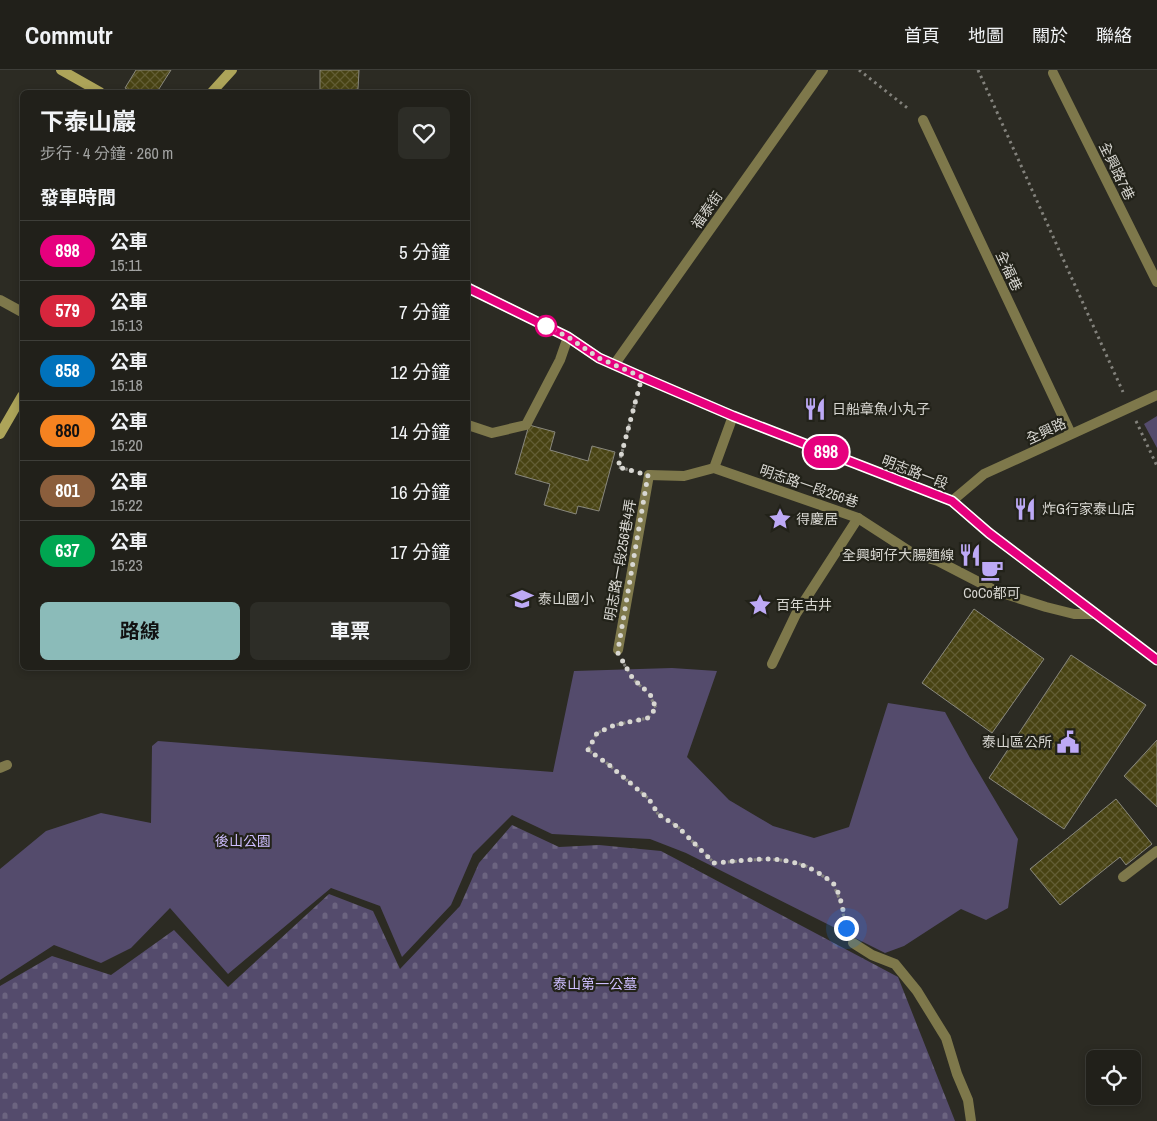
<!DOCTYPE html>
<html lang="zh-TW">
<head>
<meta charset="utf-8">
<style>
  :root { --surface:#21201a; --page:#2d2d27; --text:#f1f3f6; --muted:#a2a3a2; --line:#3e3e39; --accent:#8bbbb9 }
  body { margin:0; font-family:"Archivo Narrow","Noto Sans TC",sans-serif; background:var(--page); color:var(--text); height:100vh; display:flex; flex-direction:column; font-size:19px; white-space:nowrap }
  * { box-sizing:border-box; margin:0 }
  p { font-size:16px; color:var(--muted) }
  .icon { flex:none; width:28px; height:28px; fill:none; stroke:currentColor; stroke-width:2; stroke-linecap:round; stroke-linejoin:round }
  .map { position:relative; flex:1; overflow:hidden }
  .side { position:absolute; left:20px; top:20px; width:450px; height:580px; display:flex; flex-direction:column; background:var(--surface); border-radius:8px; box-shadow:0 2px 8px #0003,0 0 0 1px var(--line) }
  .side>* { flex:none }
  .badge { padding:0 10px; border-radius:16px; font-size:18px; line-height:32px }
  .fabs { position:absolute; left:1086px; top:980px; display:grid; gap:10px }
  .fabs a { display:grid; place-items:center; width:55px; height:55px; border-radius:8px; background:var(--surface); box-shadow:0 2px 8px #0003,0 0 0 1px var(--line); font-size:25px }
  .you { position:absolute; width:25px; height:25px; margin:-12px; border:4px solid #fff; border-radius:50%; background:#1a73e8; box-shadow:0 0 0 8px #1a73e833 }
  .map>.badge { position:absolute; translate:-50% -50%; box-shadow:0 0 0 2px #fff }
  h2 { padding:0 20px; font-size:19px; line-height:45px }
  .round { display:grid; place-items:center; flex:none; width:52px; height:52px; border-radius:8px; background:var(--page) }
  .head { display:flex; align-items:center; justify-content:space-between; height:85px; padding:0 20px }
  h1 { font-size:24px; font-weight:700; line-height:38px }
  .button { display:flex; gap:10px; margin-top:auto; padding:10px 20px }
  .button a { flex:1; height:58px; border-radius:8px; background:var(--accent); color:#111; font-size:20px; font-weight:700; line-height:58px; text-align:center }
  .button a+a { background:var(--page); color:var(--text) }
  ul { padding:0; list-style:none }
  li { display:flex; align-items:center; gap:15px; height:60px; padding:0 20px; border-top:1px solid var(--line) }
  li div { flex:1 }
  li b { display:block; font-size:19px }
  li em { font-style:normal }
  li .badge { min-width:55px; font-weight:700; text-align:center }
  header { display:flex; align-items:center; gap:30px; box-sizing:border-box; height:70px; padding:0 25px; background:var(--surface); border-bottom:1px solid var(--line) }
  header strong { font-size:24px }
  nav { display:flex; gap:28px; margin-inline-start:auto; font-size:18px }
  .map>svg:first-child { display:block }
</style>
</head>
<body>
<header>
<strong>Commutr</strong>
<nav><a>首頁</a><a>地圖</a><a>關於</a><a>聯絡</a></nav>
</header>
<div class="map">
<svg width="1157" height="1051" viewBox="0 0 1157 1051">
  <defs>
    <pattern id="cemetery-stones" width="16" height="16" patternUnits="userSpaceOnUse" patternTransform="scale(1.25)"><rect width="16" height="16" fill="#544b6c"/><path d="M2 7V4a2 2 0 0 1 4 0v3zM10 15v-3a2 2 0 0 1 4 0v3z" fill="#6c6480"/></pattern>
    <pattern id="building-cross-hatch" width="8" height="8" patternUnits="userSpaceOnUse" patternTransform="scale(1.25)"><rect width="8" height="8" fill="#484313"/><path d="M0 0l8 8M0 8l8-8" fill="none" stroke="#625d34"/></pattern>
  </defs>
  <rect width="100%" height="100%" fill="#2c2b23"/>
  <!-- cemetery -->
  <path fill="url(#cemetery-stones)" d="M512,755L559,777L599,775L661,781L898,907L955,1051H0V916L52,886L111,905L174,860L228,917L329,824L373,841L400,899L460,836L479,793Z"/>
  <!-- park -->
  <path fill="#544b6c" d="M1157,346V378L1144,354Z
    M672,598L717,601L687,687L729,730L773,756L814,768L849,757L888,633L945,642L970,688L1018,769L1008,838L986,850L961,839L904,876L885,883L686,783L650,769L552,764L512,745L473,784L451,835L402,887L380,836L331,818L228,904L170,838L131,878L101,893L54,875L0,910V799L46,761L101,743L151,753L152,676L158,671L553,702L574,601Z"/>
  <!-- building -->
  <path fill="url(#building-cross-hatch)" stroke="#89887d" d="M136,0H171L157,22H132L125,18Z
    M320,0H359L358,19L345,21V22H320Z
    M529,355L555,362L550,380L588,391L592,376L615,382L599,441L578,436L576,444L544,435L550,414L515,404Z
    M974,539L1044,589L992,663L922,613Z
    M1071,585L1146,635L1064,759L989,708Z
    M1157,670V737L1124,706Z
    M1116,729L1152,774L1126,795L1120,787L1060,835L1030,799Z"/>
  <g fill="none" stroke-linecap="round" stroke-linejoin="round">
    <!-- path -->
    <path stroke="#83827c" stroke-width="3" stroke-dasharray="2.5 4" stroke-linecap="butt" d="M859,0L910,40
      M978,0L1123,322
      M1136,351L1157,396
      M634,401L618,397L638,322
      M624,594L633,609L649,624L656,638L648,648L615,655L597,663L588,680L608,694L649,729L658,744L678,757L714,793C750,791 787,782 819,803C823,807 831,810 833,815C841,829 843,843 846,859"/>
    <!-- service -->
    <path stroke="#7e784b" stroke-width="10" d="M1053,3L1157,212
      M923,50L1071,364
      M0,230L22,242
      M614,295L823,0
      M468,355L492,363L526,355L560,290L568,267
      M952,431L984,404L1157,325
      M618,580L649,405
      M772,594L796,544L858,448
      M0,698L7,695
      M1123,807L1157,781
      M853,873L872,885L895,894L917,921L946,968L957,1004L968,1030L971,1051"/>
    <!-- pedestrian -->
    <path stroke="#7e784b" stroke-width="10" d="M714,398L733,346
      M649,405L684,406L714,398L858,448L912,483L938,491L996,521L1046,537L1074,544H1095"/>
    <!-- secondary -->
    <path stroke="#ada459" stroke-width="10" d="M61,0L100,22
      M212,22L232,0
      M468,218L568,267L599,288L642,307L733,346L952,431L989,463L1157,590
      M0,364L22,326"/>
  </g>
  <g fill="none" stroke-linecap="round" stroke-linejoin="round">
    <defs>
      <path id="line" d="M468,218L568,267L599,288L642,307L733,346L952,431L989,463L1157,590"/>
    </defs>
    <!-- line casing -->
    <use href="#line" stroke="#fff" stroke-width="11"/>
    <!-- line -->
    <use href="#line" stroke="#e6007e" stroke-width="8"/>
    <!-- walk -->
    <path stroke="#d8d7d2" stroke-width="5" stroke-dasharray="0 9" d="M546,256L568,267L599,288L642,307L618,397L648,405L618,580V583L633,609L650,624L656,638L648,648L615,655L597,663L588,680L608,694L649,729L658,744L678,757L714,793C752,790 786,782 820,804C824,807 830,810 833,813C841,824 844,844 846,858"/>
  </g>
  <!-- icons -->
  <defs>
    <symbol id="restaurant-bare" viewBox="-9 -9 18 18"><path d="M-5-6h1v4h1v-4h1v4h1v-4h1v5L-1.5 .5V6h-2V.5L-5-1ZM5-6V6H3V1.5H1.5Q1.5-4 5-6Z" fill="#bda9f5" stroke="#222219" stroke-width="2.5" paint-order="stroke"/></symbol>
    <symbol id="sight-bare" viewBox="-9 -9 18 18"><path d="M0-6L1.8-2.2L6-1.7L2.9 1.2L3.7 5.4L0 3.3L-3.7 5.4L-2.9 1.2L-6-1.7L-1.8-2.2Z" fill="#bda9f5" stroke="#222219" stroke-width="2.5" paint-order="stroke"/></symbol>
    <symbol id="cafe-bare" viewBox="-9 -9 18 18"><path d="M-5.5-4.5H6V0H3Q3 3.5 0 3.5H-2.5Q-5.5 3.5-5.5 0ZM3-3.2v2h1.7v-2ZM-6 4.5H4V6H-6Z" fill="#bda9f5" stroke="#222219" stroke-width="2.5" paint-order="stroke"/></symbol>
    <symbol id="school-bare" viewBox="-9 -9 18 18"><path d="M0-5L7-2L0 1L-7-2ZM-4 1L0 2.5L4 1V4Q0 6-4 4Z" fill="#bda9f5" stroke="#222219" stroke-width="2.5" paint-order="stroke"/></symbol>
    <symbol id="civic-bare" viewBox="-9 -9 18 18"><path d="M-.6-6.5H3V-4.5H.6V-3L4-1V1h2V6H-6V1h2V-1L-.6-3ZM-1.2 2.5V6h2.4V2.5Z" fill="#bda9f5" stroke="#222219" stroke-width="2.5" paint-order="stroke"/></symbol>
  </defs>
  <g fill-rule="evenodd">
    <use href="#restaurant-bare" x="799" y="323" width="32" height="32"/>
    <use href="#restaurant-bare" x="1009" y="423" width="32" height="32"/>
    <use href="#sight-bare" x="764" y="433" width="32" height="32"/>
    <use href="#restaurant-bare" x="954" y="469" width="32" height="32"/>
    <use href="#cafe-bare" x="976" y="484" width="32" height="32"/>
    <use href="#school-bare" x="506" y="513" width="32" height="32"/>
    <use href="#sight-bare" x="744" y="519" width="32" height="32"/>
    <use href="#civic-bare" x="1052" y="656" width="32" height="32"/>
  </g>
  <!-- markers -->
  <circle fill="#fff" stroke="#e6007e" stroke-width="2.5" cx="546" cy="256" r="10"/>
  <g text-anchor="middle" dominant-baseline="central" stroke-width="4.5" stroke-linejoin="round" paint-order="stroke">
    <!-- street labels -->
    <g font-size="14" fill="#d8d7d2" stroke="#222219">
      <text transform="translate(1117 101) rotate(64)">全興路7巷</text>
      <text transform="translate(707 140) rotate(-55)">福泰街</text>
      <text transform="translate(1009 201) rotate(65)">全福巷</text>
      <text transform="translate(1046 361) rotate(-25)">全興路</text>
      <text transform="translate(915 402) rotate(21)">明志路一段</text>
      <text transform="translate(809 416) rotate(19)">明志路一段256巷</text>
      <text transform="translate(620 490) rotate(-80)">明志路一段256巷4弄</text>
    </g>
    <!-- poi labels -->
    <g font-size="14" fill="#d8d7d2" stroke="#222219" text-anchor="start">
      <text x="832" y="339">日船章魚小丸子</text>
      <text x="1042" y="439">炸G行家泰山店</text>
      <text x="796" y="449">得慶居</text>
      <text x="954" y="485" text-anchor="end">全興蚵仔大腸麵線</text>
      <text x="992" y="523" text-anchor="middle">CoCo都可</text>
      <text x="538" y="529">泰山國小</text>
      <text x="776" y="535">百年古井</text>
      <text x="1052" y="672" text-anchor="end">泰山區公所</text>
    </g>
    <!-- park labels -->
    <g font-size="14" fill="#cebeff" stroke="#222219">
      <text x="243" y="771">後山公園</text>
      <text x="595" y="914">泰山第一公墓</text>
    </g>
  </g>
</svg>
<div class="fabs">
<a><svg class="icon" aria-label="locate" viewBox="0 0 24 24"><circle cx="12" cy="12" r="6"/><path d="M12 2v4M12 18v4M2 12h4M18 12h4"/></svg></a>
</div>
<div class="you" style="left:846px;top:858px"></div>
<b class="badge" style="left:826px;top:382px;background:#e6007e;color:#fff">898</b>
<section class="side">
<div class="head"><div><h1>下泰山巖</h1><p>步行 · 4 分鐘 · 260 m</p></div><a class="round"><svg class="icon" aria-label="heart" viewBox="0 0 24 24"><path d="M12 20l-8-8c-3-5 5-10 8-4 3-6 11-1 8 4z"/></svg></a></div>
<h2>發車時間</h2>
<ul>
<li><span class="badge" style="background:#e6007e;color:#fff">898</span><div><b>公車</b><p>15:11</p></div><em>5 分鐘</em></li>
<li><span class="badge" style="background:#d7263d;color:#fff">579</span><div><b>公車</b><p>15:13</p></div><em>7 分鐘</em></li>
<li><span class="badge" style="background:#0072bc;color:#fff">858</span><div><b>公車</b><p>15:18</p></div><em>12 分鐘</em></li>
<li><span class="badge" style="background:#f58220;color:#111">880</span><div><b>公車</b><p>15:20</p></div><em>14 分鐘</em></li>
<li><span class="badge" style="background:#8b5e3c;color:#fff">801</span><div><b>公車</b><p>15:22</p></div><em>16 分鐘</em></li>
<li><span class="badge" style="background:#00a651;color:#fff">637</span><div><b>公車</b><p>15:23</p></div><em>17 分鐘</em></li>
</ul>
<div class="button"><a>路線</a><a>車票</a></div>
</section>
</div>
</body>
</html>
